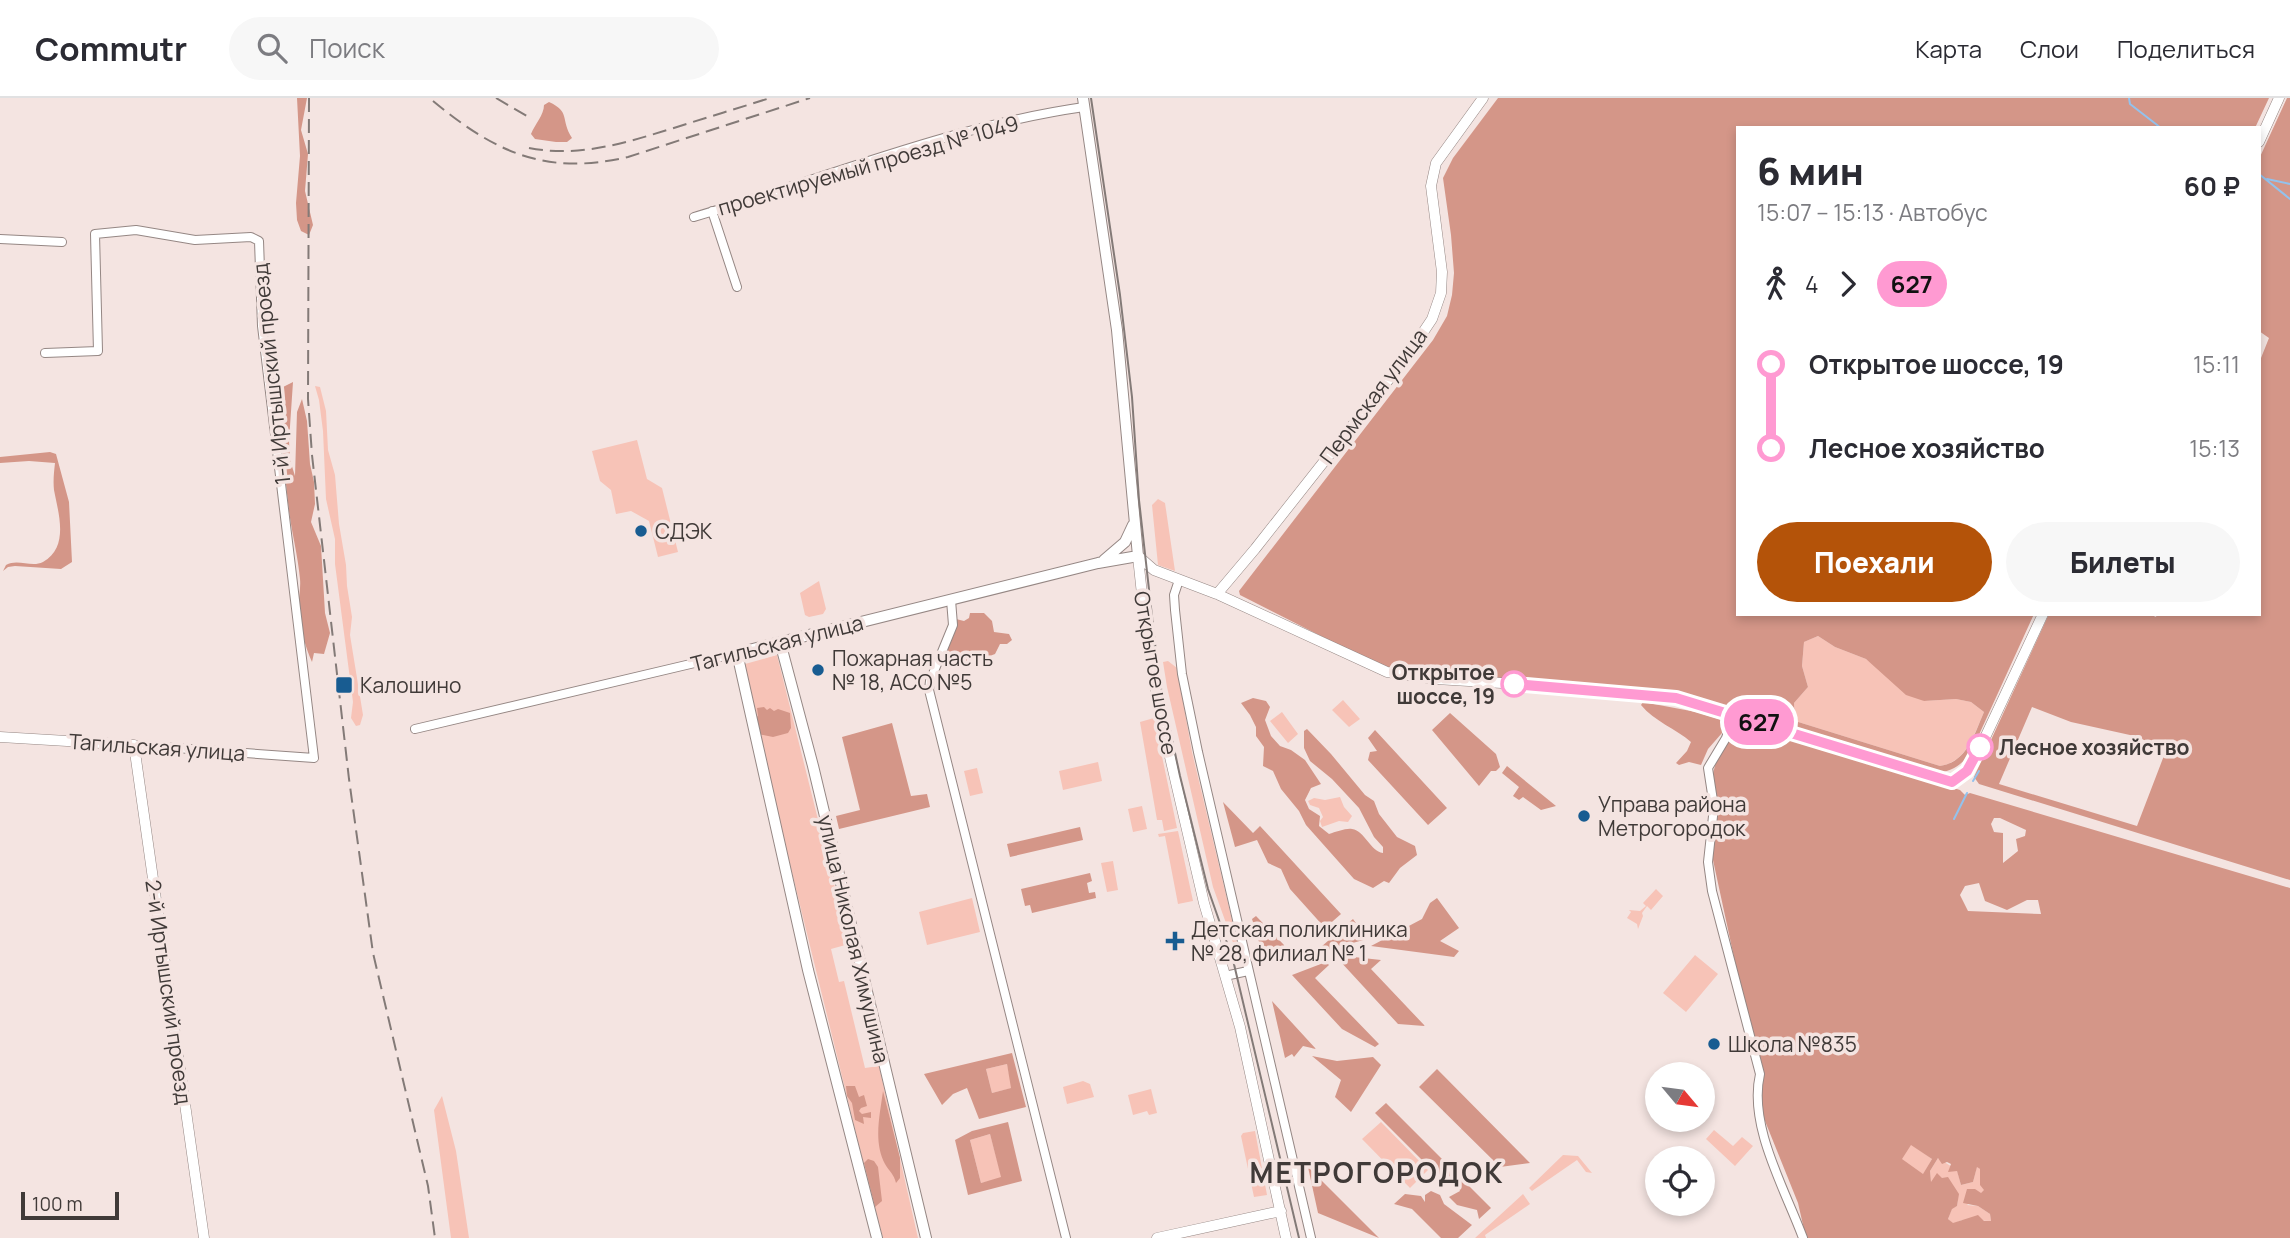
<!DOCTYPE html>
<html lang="ru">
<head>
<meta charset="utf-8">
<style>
  :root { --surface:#fff; --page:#f7f7f7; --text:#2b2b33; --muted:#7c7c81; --line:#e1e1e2; --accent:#b45309 }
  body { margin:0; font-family:Manrope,sans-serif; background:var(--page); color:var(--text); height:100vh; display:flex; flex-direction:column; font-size:26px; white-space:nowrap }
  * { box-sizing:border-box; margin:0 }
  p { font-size:23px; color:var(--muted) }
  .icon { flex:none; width:38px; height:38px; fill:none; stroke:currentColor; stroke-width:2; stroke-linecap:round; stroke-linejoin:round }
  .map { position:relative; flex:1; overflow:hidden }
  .details { position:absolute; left:1736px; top:28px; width:525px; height:490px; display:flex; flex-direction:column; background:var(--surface); border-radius:0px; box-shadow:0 4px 10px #0003 }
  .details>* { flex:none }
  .badge { padding:0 14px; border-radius:23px; font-size:24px; line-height:46px }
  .needle { width:46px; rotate:119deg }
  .buttons { position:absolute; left:1645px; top:964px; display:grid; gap:14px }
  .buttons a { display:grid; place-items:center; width:70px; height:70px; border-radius:50%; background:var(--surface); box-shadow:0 4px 10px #0003; font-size:35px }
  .scale { position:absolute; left:21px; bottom:18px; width:98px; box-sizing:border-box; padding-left:7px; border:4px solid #403a38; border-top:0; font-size:19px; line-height:24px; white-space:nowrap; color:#403a38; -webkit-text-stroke:5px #f4e4e1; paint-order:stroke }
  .map>.badge { position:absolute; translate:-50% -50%; box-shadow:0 0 0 4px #fff }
  .legs { display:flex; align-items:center; gap:10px; height:77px; padding:0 21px; font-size:23px }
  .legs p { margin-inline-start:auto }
  .head { display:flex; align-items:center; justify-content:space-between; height:119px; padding:0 21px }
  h1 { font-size:38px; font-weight:800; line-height:52px }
  .button { display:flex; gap:14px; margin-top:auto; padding:14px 21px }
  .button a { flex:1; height:80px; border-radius:42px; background:var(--accent); color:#fff; font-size:28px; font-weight:800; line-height:80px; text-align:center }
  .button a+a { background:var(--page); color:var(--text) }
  ul { padding:0 21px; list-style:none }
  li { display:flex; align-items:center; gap:24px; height:84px; font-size:26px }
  li i { display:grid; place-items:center; width:10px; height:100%; margin:0 9px; background:currentColor }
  li i::after { content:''; width:18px; height:18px; margin:-9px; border:5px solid; border-radius:50%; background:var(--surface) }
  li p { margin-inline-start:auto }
  li:first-child i { background:linear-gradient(#0000 50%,currentColor 0) }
  li:last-child i { background:linear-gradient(currentColor 50%,#0000 0) }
  header { display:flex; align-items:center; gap:42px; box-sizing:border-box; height:98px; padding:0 35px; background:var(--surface); border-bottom:2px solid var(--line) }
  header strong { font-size:33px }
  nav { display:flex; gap:38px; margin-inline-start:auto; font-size:24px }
  .search { width:490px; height:63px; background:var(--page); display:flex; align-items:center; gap:18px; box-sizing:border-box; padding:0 24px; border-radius:38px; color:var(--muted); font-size:26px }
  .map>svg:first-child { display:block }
</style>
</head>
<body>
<header>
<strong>Commutr</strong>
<div class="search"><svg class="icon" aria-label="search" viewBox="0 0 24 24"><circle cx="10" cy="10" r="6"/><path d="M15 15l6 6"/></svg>Поиск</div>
<nav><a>Карта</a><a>Слои</a><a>Поделиться</a></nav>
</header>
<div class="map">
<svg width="2290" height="1140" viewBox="0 0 2290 1140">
  <rect width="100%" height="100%" fill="#f4e4e1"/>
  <!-- green -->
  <path fill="#f7c3b7" d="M315,288L320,289L326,313L328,352L335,377L339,426L346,467L347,488L352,519L350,537L363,617L360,627L356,628L351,620L353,604L335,466V441L326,401L323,333L319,302Z
    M637,342L647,381L662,390L678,454L658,459L649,423L631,413L616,416L611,392L600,383L592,353Z
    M1158,401L1165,405L1175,473L1158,467L1152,407Z
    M819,483L826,511L823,516L809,519L805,517L800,495Z
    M1818,538L1835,549L1866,561L1924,603L1956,601L1971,604L1984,614C1974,636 1967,664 1940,668L1795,623L1794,605L1808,589L1802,568L1804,544Z
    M777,557L849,846L831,851L839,884L844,883L865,970L879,968L918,1140H883L864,1068L758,636L745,568V566Z
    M1168,563L1177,570L1192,654L1242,864H1240L1213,789L1167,589L1163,564Z
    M1343,602L1360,621L1349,629L1332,612Z
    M1282,614L1298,636L1288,645L1270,623Z
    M1154,620L1177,730L1164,733L1162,722H1157L1140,624Z
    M1098,664L1102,683L1063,692L1059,673Z
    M977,670L983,695L970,698L964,673Z
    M1340,699L1344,709L1352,718L1348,724L1339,723L1322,729L1320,723L1323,719L1319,710L1310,707L1308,703L1314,700L1325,702Z
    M1142,708L1147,731L1133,734L1128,711Z
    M1178,733L1193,803L1178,806L1165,738L1159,739L1158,736Z
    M1113,763L1118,792L1107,794L1101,765Z
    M1656,791L1663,798L1651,812L1647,808L1642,815L1643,818L1638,831L1637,826L1627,820L1631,814L1629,812L1640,813L1646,808L1643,805Z
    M972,800L980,834L927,847L919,814Z
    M1695,857L1718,876L1686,914L1663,895Z
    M1007,966L1012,990L992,995L986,971Z
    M1083,983L1090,986L1094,999L1067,1006L1063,989Z
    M1151,991L1157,1015L1149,1017L1147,1013L1133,1017L1128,997Z
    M442,998L456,1053L469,1140H451L434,1012Z
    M1381,1024L1428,1072L1410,1090L1362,1041Z
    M1714,1032L1733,1048L1742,1039L1753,1048L1735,1068L1706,1041Z
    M1255,1033L1267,1097L1254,1099L1241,1038L1243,1035Z
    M990,1036L1002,1080L981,1085L970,1042Z
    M1911,1046L1932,1061L1923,1077L1901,1061Z
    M1563,1057L1578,1058L1592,1075L1586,1074L1577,1062L1532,1093L1529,1090Z
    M1938,1060L1957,1072L1961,1087L1973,1084L1977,1068L1980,1071V1079L1985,1092L1967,1107L1978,1108L1990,1116L1991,1123L1962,1122L1953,1126L1948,1121L1952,1110L1957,1108L1958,1101L1952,1086L1931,1088L1930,1073Z
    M1523,1096L1530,1106L1485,1137L1486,1140H1475Z"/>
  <!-- forest -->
  <path fill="#d49688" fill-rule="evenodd" d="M297,0H307L301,32L308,56L305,93L313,127L309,137L301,133L297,122L296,105L300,58Z
    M1498,0H2269L2255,30H1738V516H2034L1972,652C1962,667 1954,673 1935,675L1733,613L1622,593L1435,575L1390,573L1240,497L1239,493L1433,242L1447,218L1452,197L1454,175L1451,137L1443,80L1453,60ZM1818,538L1835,549L1866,561L1906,597L1924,603L1956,601L1971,604L1984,614C1974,637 1967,664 1940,668L1795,623L1794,605L1808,589L1802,568L1804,544Z
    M2287,0H2290V782L1979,686L1974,679L2049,516H2149L2156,519L2157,516H2259V265L2269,240L2259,233V61ZM2032,609L2071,624L2139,639L2165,655L2137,728L1999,686Z
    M549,4C571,14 560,21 572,40L567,44H556L535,41L531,36C535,26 544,17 544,7Z
    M293,284L289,343L290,362L295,378L297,314L302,301L307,323L310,366L314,384L315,406L311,424L321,448L325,515L330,535L324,556L314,555L312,564C305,548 300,530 299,512C298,502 301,491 300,481C298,458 292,436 289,413C284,374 282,335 278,296L279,291Z
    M50,354L56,356L69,404L72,464L61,471L15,468L8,469L3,473L6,467C18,460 31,470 43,464C70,449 58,414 54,392C53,383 54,374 55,365L29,363L0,365V359Z
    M970,515H984L992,523L994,534L1009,536L1012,542L1007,546H1000L995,556L987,559L943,568L941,563L956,521L964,523L969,520Z
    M1253,600L1266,603L1270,609L1265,622L1271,638L1280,648L1291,652L1305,662L1321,686L1311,690L1305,702L1309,711L1320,718L1319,728L1329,736C1336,734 1346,730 1352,731C1365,733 1370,753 1383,755V749L1374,739L1359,710L1332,681L1310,663L1304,650V633L1307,631L1331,656L1365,697L1374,703L1379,716L1397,739L1415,748L1417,757L1400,770L1389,785L1384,783L1373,790L1354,781L1306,727L1299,713L1281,691L1273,673L1263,668L1264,649L1256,638V629L1250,617L1241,605Z
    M1643,604L1696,614L1722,622V635L1708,651L1701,667L1689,664L1679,667L1676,665L1687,653L1691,644C1676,631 1654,623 1641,607Z
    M764,609L767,612L770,610L774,613L778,611L790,615L791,630L788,635L773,639L758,636L755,620L758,618L757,610Z
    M1450,615L1496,656L1500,669L1496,673H1491L1479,688L1432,632Z
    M1736,621L1960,692L1965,697L1970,695L2290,790V1140H1806L1798,1105L1763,1018L1759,991L1764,975L1758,961L1743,901L1713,762L1712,679L1716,664L1728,644ZM1994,720H2000L2026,732L2025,738L2016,741L2018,753L2003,765V735L1994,734L1991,726ZM1979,785L1985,803L2007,812L2027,802H2038L2041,816L1968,813L1960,797L1965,788ZM1911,1047L1932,1061L1923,1076L1902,1061ZM1938,1060L1942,1066L1947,1064L1951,1066L1948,1074L1957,1073L1961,1087L1973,1084L1977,1069L1980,1071V1087L1984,1092L1981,1095L1975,1091H1967L1963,1105L1978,1108L1990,1116L1991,1123H1984L1978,1117L1953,1125L1948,1121L1952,1111L1957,1108L1959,1096L1948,1079L1942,1080L1937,1075L1931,1084L1930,1073Z
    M892,625L911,698L927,696L930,709L839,731L836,718L860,712L842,639Z
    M1375,632L1447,710L1428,727L1368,662L1370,654L1377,653L1368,640Z
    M1507,668L1556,708L1541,712L1523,699L1519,702L1513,698L1519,689L1502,675Z
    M1223,704L1253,735L1260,728L1341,816L1325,830L1290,791L1281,771L1268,765L1257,742L1235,749Z
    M1080,729L1083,742L1010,759L1007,746Z
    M1090,775L1092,783L1087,785L1089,795L1095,794L1096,800L1032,815L1030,807L1025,808L1021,791Z
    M1437,800L1459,830L1440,843L1459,853L1454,859L1371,848L1422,821L1430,805Z
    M1256,818L1284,847L1285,855L1280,859L1259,844L1252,821Z
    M1353,821L1367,841L1313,856Z
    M1354,859L1381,862L1371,871L1425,928L1398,926L1339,862Z
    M1326,864L1329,867L1315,880L1379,946L1375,949L1342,931L1292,877Z
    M1272,903L1316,951L1303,948L1294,959L1292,956L1285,960Z
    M1012,955L1026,1009L979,1021L967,990L953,996L942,1007L924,976ZM1007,966L1011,990L992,995L986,971Z
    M1312,958L1337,963L1373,959L1381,967L1351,1014L1335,999L1341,982Z
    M1437,971L1530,1065L1500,1069L1419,989Z
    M846,988H855L859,999L864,997L867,1008L861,1010L859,1013L862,1016L871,1014V1020L863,1019L864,1026L855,1022L852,1005L847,998Z
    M883,993L900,1060V1080L896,1085C894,1076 889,1073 885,1066C873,1044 880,1016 883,993Z
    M1386,1005L1491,1110L1479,1121L1477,1112L1457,1107L1449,1099L1460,1093L1457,1086L1442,1088L1437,1077L1375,1015Z
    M1008,1024L1022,1083L968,1097L955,1042L972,1033ZM990,1036L1001,1079L981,1085L970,1042Z
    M868,1061L874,1063L878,1069L882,1103L875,1109L864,1065Z
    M1308,1069L1379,1140L1318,1115Z
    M1431,1093L1440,1097L1444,1106L1472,1127L1458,1140H1441L1412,1111L1394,1106L1405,1096L1421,1098L1425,1104V1097Z"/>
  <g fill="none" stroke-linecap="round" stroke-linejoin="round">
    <!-- stream -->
    <path stroke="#93c2ed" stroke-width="2" d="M2129,0L2130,6L2161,30
      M2259,76L2290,101
      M2267,81L2290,86
      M1973,683L1979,673
      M1954,721L1967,695"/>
    <defs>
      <path id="minor" d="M712,113L737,189
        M694,119C823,81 951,28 1084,9
        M0,141L62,144
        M45,255L98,253L95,136L136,132L195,142L251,139L259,143L262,228L314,660L134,647
        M1179,482L1174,497L1175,512L1182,576L1198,654L1311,1140
        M951,502L953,527L930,583L929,592L1066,1140
        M1734,617L1726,640L1708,670L1714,709L1708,764L1712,793L1760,976C1748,1028 1785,1091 1803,1140
        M415,631L737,555
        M1225,878L1248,873"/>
      <path id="tertiary" d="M2259,44L2279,0
        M1138,458L1154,472L1217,496L1387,574L1436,581L1551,588L1676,600L1952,684L1960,680L1974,663L2043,516
        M1138,459L1146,534L1160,616L1204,805L1240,929L1286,1140
        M1217,496L1255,451L1408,257L1432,221L1441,195L1442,174L1431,88L1436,65L1483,0
        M0,639L134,647L204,1140
        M1157,1140L1281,1113"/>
      <path id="secondary" d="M1104,462L1125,444L1133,427
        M780,544L813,668L926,1140
        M877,1140L808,872L737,555L1098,465L1138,458L1117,232L1083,0"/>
    </defs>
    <!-- minor casing -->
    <use href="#minor" stroke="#958784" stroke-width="10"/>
    <!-- tertiary casing -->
    <use href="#tertiary" stroke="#958784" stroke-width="11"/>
    <!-- secondary casing -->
    <use href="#secondary" stroke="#958784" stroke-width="12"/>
    <!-- minor -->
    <use href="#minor" stroke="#fff" stroke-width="8"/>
    <!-- tertiary -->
    <use href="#tertiary" stroke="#fff" stroke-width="10"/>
    <!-- secondary -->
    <use href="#secondary" stroke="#fff" stroke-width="10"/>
    <!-- tram -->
    <path stroke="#837a77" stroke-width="2" d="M1091,0L1120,197L1132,299L1139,402L1159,581L1180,678L1208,791L1233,862L1299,1140"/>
    <!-- rail -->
    <path stroke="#837a77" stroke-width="2" stroke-dasharray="14 7" stroke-linecap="butt" d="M309,0L308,301L312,357L349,681L373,855L428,1088L435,1140
      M496,0L532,21
      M433,3C496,55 546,78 628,59L810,0
      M529,50C581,60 628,44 677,29C708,19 739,10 770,0"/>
  </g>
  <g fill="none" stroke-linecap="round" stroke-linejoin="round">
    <defs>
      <path id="line-1" d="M1514,586L1676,600L1952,684L1967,673L1980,649"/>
    </defs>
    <!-- line-1 casing -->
    <use href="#line-1" stroke="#fff" stroke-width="16"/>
    <!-- line-1 -->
    <use href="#line-1" stroke="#ff9ad2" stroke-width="10"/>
  </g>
  <!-- markers -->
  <g fill="#185c91" stroke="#f4e4e1" stroke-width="2.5">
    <circle cx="641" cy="433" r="7"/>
    <circle cx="818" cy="572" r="7"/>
    <rect x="335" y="578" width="18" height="18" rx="3.5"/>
    <circle cx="1584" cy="718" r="7"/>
    <path d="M1171.5 832.5h7v7h7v7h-7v7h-7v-7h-7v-7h7z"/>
    <circle cx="1714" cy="946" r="7"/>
  </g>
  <g fill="#fff" stroke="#ff9ad2" stroke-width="3.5">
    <circle cx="1514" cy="586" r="12"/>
    <circle cx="1980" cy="649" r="12"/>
  </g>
  <g text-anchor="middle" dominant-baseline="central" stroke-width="7" stroke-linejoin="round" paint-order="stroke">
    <!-- street labels -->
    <g font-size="21" fill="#403a38" stroke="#f4e4e1">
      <text transform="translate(868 67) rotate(-16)">проектируемый проезд № 1049</text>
      <text transform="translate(271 276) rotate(-96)">1-й Иртышский проезд</text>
      <text transform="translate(1373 298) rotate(-53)">Пермская улица</text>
      <text transform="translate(777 545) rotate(-14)">Тагильская улица</text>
      <text transform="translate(1156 575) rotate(80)">Открытое шоссе</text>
      <text transform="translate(157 649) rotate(4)">Тагильская улица</text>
      <text transform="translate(854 841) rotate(77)">улица Николая Химушина</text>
      <text transform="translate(169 894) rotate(82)">2-й Иртышский проезд</text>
    </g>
    <!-- poi labels -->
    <g font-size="21" fill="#403a38" stroke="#f4e4e1" text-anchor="start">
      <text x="655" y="433">СДЭК</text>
      <text x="832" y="560">Пожарная часть<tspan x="832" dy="24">№ 18, АСО №5</tspan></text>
      <text x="360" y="587">Калошино</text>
      <text x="1598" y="706">Управа района<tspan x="1598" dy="24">Метрогородок</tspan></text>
      <text x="1191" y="831">Детская поликлиника<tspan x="1191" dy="24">№ 28, филиал № 1</tspan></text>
      <text x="1728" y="946">Школа №835</text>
    </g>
    <!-- stop labels -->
    <g font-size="21" font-weight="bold" fill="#403a38" stroke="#f4e4e1" text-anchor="end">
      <text x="1495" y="574">Открытое<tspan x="1495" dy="24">шоссе, 19</tspan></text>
      <text x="1999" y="649" text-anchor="start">Лесное хозяйство</text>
    </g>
    <!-- district labels -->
    <g font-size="28" font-weight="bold" letter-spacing="2" fill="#403a38" stroke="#f4e4e1">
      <text x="1377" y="1074">МЕТРОГОРОДОК</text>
    </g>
  </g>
</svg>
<div class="buttons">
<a><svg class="needle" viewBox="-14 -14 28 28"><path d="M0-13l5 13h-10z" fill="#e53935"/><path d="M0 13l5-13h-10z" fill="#7c7c81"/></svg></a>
<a><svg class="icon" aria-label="locate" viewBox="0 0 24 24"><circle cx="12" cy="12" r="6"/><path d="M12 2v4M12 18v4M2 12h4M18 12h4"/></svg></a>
</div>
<div class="scale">100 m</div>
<b class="badge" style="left:1759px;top:624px;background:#ff9ad2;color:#111">627</b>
<section class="details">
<div class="head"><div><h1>6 мин</h1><p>15:07 – 15:13 · Автобус</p></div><b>60 ₽</b></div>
<div class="legs"><svg class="icon" aria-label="walk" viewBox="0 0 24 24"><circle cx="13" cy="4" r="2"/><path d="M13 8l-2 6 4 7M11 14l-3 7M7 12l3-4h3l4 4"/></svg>4<svg class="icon" aria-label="forward" viewBox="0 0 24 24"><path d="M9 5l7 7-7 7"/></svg><b class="badge" style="background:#ff9ad2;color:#111">627</b></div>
<ul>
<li><i style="color:#ff9ad2"></i><b>Открытое шоссе, 19</b><p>15:11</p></li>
<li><i style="color:#ff9ad2"></i><b>Лесное хозяйство</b><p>15:13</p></li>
</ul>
<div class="button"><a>Поехали</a><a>Билеты</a></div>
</section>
</div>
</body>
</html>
